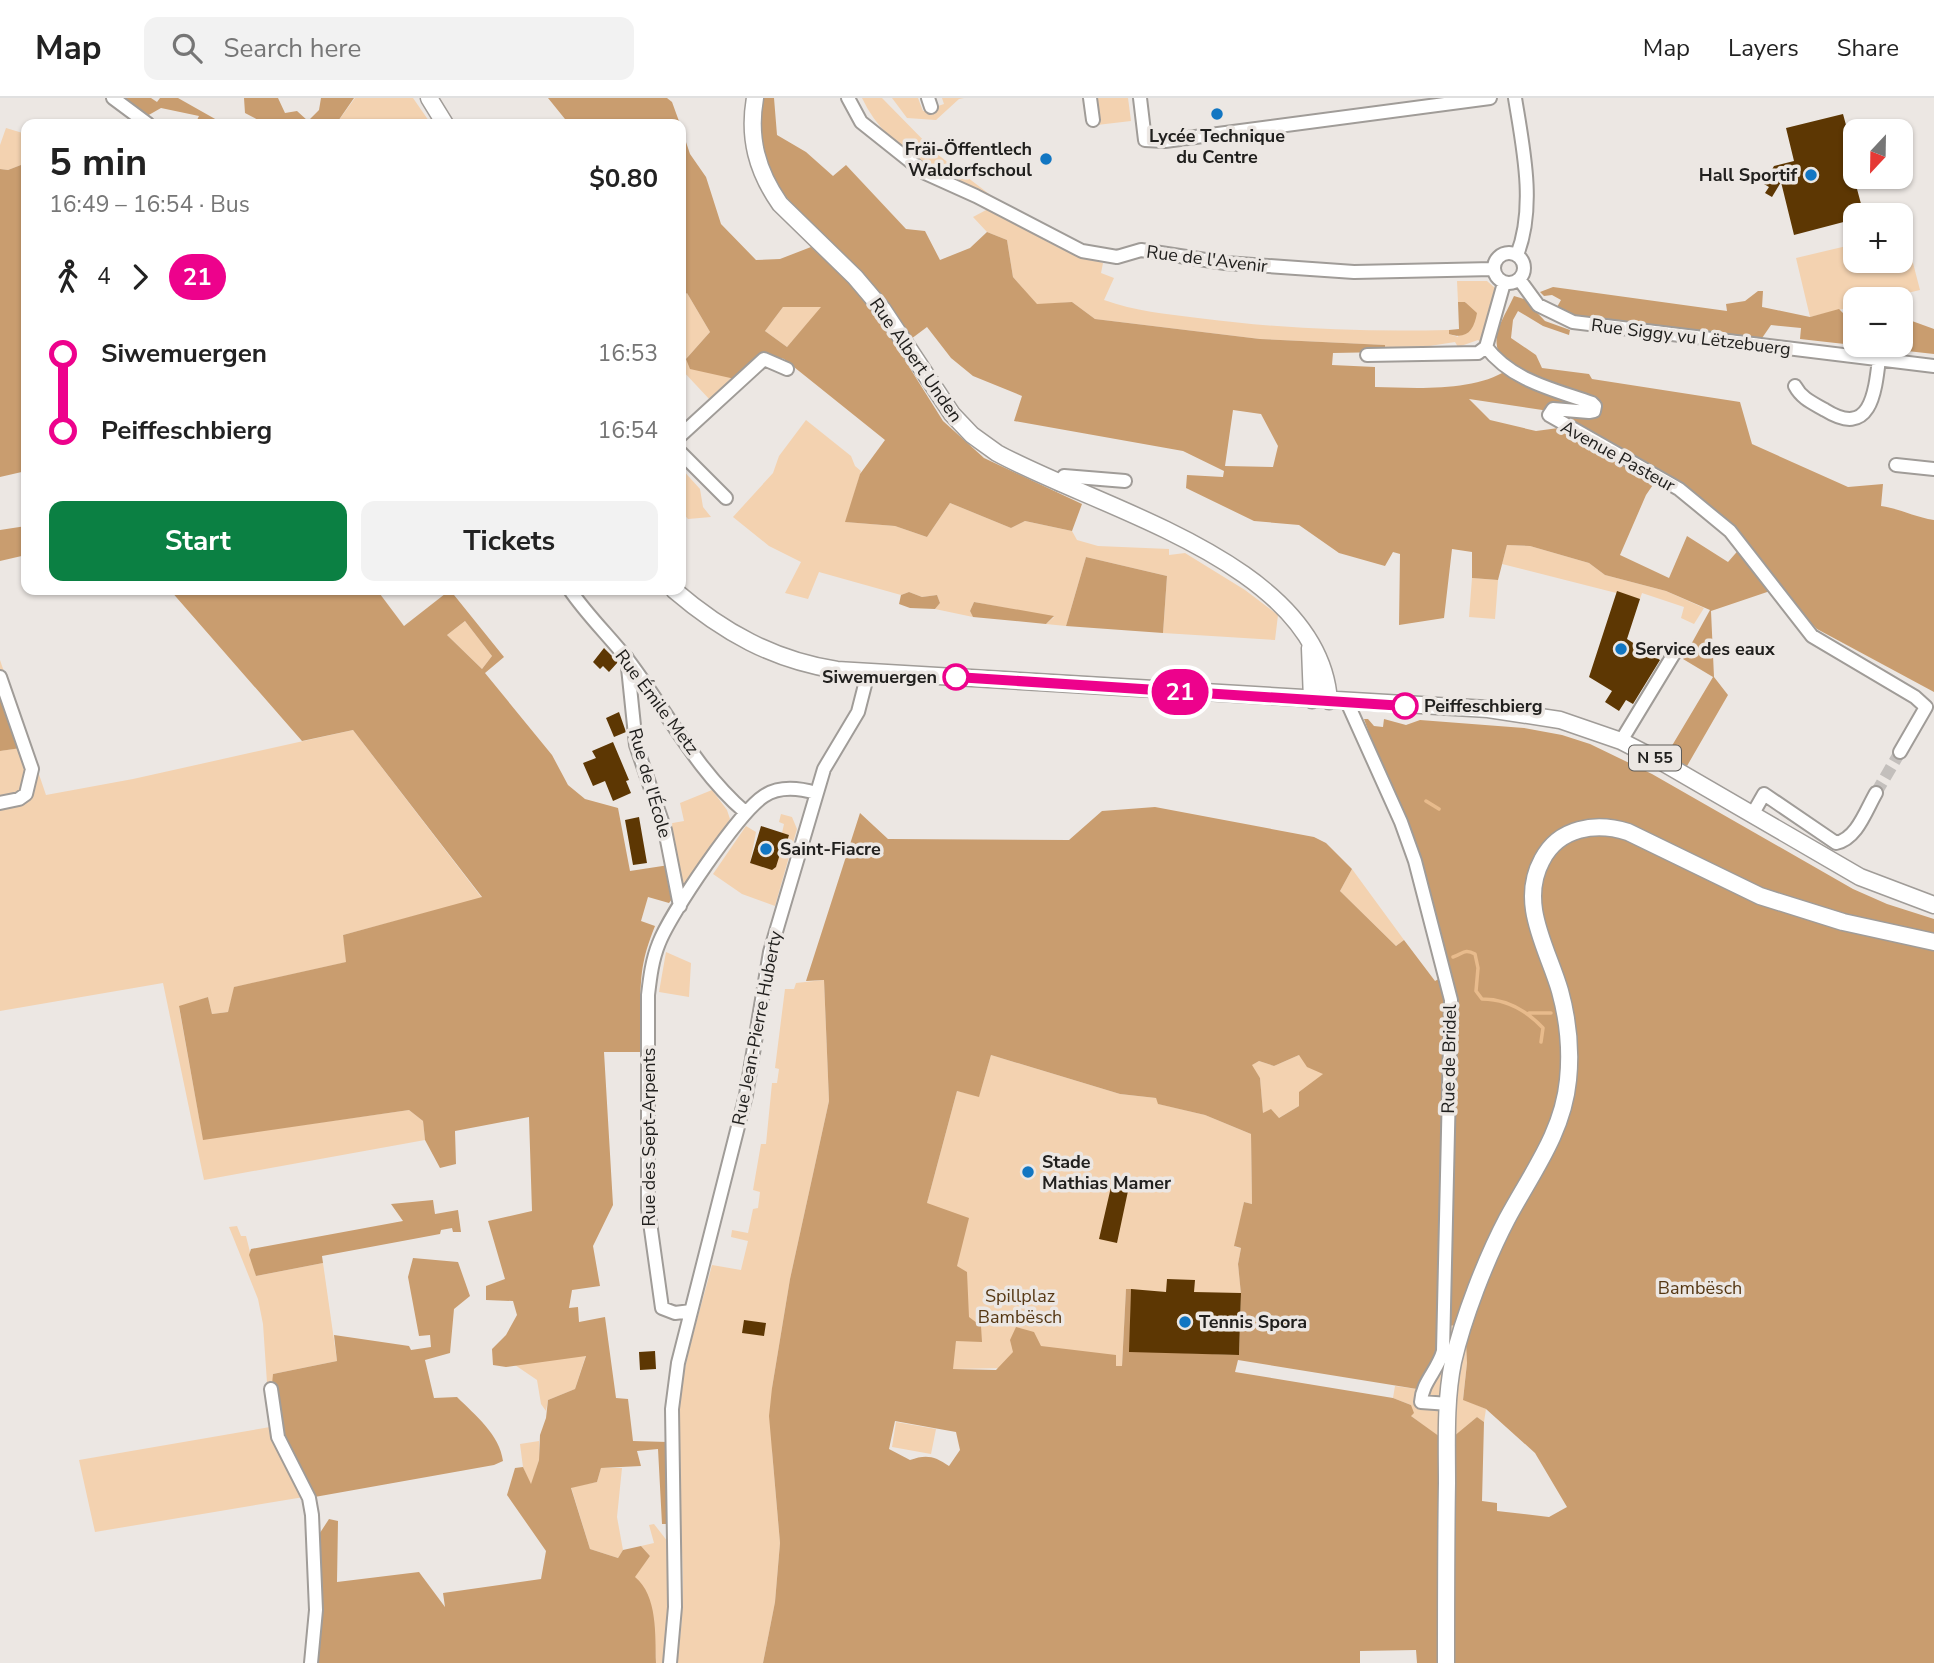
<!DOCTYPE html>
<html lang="en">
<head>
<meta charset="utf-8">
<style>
  :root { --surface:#fff; --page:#f2f2f2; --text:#222; --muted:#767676; --line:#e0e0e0; --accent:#0b8043 }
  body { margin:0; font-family:"Nunito Sans",sans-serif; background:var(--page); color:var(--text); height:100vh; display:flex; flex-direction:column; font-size:26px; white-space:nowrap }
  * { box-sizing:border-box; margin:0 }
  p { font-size:23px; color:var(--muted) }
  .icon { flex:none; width:38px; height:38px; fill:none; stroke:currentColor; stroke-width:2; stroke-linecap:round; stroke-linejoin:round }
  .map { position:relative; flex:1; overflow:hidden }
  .panel { position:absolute; left:21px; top:21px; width:665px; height:476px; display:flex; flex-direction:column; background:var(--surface); border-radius:14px; box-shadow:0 2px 5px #0004 }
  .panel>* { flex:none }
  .badge { padding:0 14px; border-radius:23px; font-size:24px; line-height:46px }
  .needle { width:46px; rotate:202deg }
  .controls { position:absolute; left:1843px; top:21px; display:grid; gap:14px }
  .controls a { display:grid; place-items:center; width:70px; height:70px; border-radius:14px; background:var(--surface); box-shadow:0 2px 5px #0004; font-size:35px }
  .map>.badge { position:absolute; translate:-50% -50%; box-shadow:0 0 0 4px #fff }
  .legs { display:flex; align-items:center; gap:10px; height:77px; padding:0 28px; font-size:23px }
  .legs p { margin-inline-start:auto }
  .headline { display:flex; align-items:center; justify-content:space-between; height:119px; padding:0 28px }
  h1 { font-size:38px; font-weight:700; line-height:52px }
  .primary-button { display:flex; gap:14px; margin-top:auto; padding:14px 28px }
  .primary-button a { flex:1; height:80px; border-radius:14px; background:var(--accent); color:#fff; font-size:28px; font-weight:700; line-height:80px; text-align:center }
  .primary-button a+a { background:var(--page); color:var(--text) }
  ul { padding:0 28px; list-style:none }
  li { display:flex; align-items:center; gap:24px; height:77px; font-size:26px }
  li i { display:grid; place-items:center; width:10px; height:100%; margin:0 9px; background:currentColor }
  li i::after { content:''; width:18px; height:18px; margin:-9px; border:5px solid; border-radius:50%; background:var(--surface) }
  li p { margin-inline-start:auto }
  li:first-child i { background:linear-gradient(#0000 50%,currentColor 0) }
  li:last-child i { background:linear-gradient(currentColor 50%,#0000 0) }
  header { display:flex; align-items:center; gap:42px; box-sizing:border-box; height:98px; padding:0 35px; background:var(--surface); border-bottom:2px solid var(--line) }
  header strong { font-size:33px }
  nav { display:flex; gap:38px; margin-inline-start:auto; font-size:24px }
  .search { width:490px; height:63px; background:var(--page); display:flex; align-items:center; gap:18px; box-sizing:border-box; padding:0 24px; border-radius:14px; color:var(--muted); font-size:26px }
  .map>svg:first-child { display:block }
</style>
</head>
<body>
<header>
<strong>Map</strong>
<div class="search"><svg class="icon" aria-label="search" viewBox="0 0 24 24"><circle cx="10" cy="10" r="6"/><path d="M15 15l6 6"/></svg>Search here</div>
<nav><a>Map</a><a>Layers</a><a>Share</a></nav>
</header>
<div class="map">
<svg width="1934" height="1565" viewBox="0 0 1934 1565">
  <rect width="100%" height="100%" fill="#ece7e3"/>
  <!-- green -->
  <path fill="#f3d2b0" d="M355,0H413L431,26H336Z
    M862,0H882L937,56L1006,109C954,81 889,58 862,0Z
    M892,0H918L923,13L944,6L942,0H964L959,1L936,22L907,20Z
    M1094,0H1128L1131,23L1097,27Z
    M6,30L26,36V65L8,72L0,71V47Z
    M988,111L1061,151L1103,165L1101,175L1114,180L1104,202C1135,213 1166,216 1198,220C1282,231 1365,234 1449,232V236L1458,239L1466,204H1458L1457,183H1487L1495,190V196L1482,245L1478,242L1458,249L1455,244L1423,249V253L1385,254L1384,247L1260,241L1095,221L1072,204L1037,207L1013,179L1007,142L987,134L973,119Z
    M1905,134L1920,192L1882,201H1855V208L1810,219L1796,160L1855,146V163H1900L1901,135Z
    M687,195L710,234L686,261L735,281L711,303L681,271V200Z
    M783,209H822L787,249L765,233Z
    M806,322L851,358L855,368L861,373L846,424L895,428L927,439L950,405L1011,430L1025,423L1072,433L1077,442L1098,448L1169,451V457L1185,455L1245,492L1278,517L1275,542L1163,535L1167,478L1086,459L1066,528L1046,526L1054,519L974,504L970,513L973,519L935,511L940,505L937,497L922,499L909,494L901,497L819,474L808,501L785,495L801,464L769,448L733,419L773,375L779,358Z
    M681,370L700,391L703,409L711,419L688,421L681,413Z
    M1507,447L1530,448L1589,465L1605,477L1666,493L1704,510L1694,526L1681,520L1684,509L1642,495L1640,501L1502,466Z
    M1472,480L1498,482L1495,521L1469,519Z
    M465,523L492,558L482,571L447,537Z
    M0,562L46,697L133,681L353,632L482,800L343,837L347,864L235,889L228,914L212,916L208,899L179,909L203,1041L409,1012L423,1023L425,1042L204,1082L163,885L0,913V653L20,650L0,594Z
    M712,692L727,712L730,721L684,787L678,785L667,726L684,723L680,705Z
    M781,716L792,719L797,731L775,808L742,796L713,776L746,728L756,734L750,765L772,771L776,769L780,745L786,747L789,737L782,735L784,726L779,724Z
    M1352,771L1404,842L1396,848L1340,793Z
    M666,854L691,865L689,899L659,894Z
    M824,882L829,1003L790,1181L772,1290V1353L780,1445L775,1504L763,1565H676C693,1481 672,1393 679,1308C684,1261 700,1213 712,1167L741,1172L748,1143L731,1139L732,1132L748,1135L753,1111L758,1110L760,1094L753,1092L761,1046H766L772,985H777L779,971L775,970L785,891H794L796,885Z
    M991,957L1120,996L1156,1000L1159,1006L1205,1017L1251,1036L1252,1106L1244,1104L1235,1149L1241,1150L1238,1166L1241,1195L1239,1257L1129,1254L1126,1192L1122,1268L952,1271L956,1242L927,1105L957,993L979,998Z
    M1299,957L1324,975L1299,1008L1279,1020L1263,1016L1260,980L1251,967L1259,963L1274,968Z
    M237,1128L241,1138H246L256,1178L323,1165L337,1263L273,1276L309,1400L311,1543L308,1417L304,1399L95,1434L79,1362L270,1329L263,1226L258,1201L229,1129Z
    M1465,1227L1467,1265L1463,1301L1486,1311L1484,1324L1477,1319L1447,1345L1411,1318V1307L1393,1300L1395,1288L1417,1291L1434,1264L1443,1228Z
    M586,1257L575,1291L548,1302L546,1313L541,1306L537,1282L515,1267Z
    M896,1324L936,1331L931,1356L892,1349Z
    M539,1343V1362L531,1388L523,1369L520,1346Z
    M601,1370H622L617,1419L623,1452L618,1460L590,1451L571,1389L597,1384Z
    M654,1426L668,1444L667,1518L670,1519L663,1565H656L653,1517L634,1479L650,1458L641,1448L654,1445L649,1427Z"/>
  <!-- forest -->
  <path fill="#c99d6f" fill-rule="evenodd" d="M121,0H151L157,4L160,0H178L224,26H195L199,18L161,10L147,18Z
    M244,0H278L285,15L297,13L308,23L319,12L321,0H354L336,26H266L245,15Z
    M548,0H667L672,4L680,26H569Z
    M762,0H774L777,37L806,54L833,78L846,67L906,131L925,133L940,162L970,150L987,134L1007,142L1013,179L1037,206L1072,204L1095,221L1260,241L1385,247V254L1333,255L1332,267L1375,269V289C1415,290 1474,294 1507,272C1487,239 1499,230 1514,198L1524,201L1545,223L1570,232L1569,237L1543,228L1518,213L1513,222L1511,240L1536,257L1542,270L1589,276L1592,281L1740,304L1752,346L1848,389L1883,386L1881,408C1901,411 1914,419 1934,422V594L1817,531L1776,491L1711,513L1714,579L1728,597L1687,668L1667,656L1713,579L1683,561L1710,512L1666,493L1605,477L1589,465L1530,448L1507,447L1498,482L1472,480V454L1452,451L1444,520L1399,527L1400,456L1393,454L1385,468L1339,455L1299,427L1254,423L1186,390L1187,377L1223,379L1224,373L1183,353L1014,323L1022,298L973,278L951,260L927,229L911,241C890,211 868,183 844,157C791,100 753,89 762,0ZM1469,301L1549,313L1566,329L1536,333L1490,322ZM1233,312L1261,316L1278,348L1273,369L1225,368ZM1659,378L1742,448L1728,464L1687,438L1669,480L1620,457L1646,397Z
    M681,29L690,56L706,79L721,126L756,162L780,161L811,149L866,200L943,323L984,360L1082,406L1072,433L1025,423L1011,430L950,405L927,439L895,428L845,424L860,376L885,342L784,261L763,256L735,281L690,271L686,261L710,234L687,195L681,200ZM783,209H821L787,249L765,233Z
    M26,65V373L0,379V71L8,72Z
    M1553,189L1727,213L1726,206L1745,203L1758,193H1763L1762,209L1810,219L1839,211L1848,220L1855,218V247H1900L1901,219L1934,231V256L1800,241L1801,230L1771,227L1760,243L1578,220L1559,214L1557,209L1561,202L1552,197L1544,198L1540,194Z
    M1458,204H1465L1477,215C1474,232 1467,242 1449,236V232L1459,231Z
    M26,428V457L0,463V432Z
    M1086,459L1167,478L1163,535L1066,528Z
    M170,492H377L404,528L450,492L504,559L485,575L552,657L568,687L585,701L618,710L630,773L669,767L672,801L669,805L648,799L641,823L655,828C641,863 641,876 640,913H644L645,954H604L613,1107L593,1148L600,1188L572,1192L569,1210L578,1209L579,1224L605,1219L616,1300L628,1301L633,1343L668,1344L669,1426H662L658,1351L637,1353L641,1368L601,1370L597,1384L571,1390L590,1451L618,1460L623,1452L641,1448L650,1458L635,1479C658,1498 655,1537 656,1565H315L316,1441L329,1421L338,1423L337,1484L419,1474L445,1509L443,1495L541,1481L546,1453L507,1397L515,1370L523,1369L531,1386L539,1362L540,1337L546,1320L548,1302L575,1291L586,1258L506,1269L493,1267L492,1251L506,1237L517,1217L513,1203L486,1202V1188L505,1181L488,1123L532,1113L529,1019L455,1033L456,1066L440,1070L425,1042L423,1023L409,1012L203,1042L179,908L208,899L212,916L228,914L234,889L346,864L343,837L482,799L353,632L302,643ZM465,523L492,558L482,571L447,537Z
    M909,494L922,499L937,497L940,505L935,511L910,510L899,506L901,497Z
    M974,504L1054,518L1046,526L973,519L970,513Z
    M0,594L21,650L0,653Z
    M1364,621H1368L1374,628L1383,629L1384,621L1406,627L1420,622L1524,630L1562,637L1590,646L1652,676L1853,791L1887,806L1934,821V1565H1417L1416,1552L1360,1553V1565H763L775,1504L780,1445L769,1318L772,1290L790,1181L829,1003L824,882L806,883L860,715L888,741L1069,742L1102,713L1155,709L1314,739L1326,745L1352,771L1340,793L1396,848L1404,842L1435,883L1446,877L1415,763ZM991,957L1120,996L1156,1000L1158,1006L1205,1017L1251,1036L1252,1106L1244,1104L1234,1148L1241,1150L1238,1166L1241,1196L1239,1257L1130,1253L1131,1191H1126L1122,1268H1116V1257L1041,1248L1034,1234L1016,1229L1010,1242L1013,1254L996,1272L953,1271L956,1243L982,1244L981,1228L969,1219L967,1174L957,1168L969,1120L927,1105L957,993L979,999ZM1299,957L1307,969L1323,976L1299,994V1008L1279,1020L1271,1011L1263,1015L1260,980L1252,967L1259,963L1274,968ZM1465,1227L1467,1265L1463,1302L1486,1311L1535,1355L1567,1409L1549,1419L1497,1413V1405L1482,1403L1484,1324L1477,1319L1447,1344L1411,1318L1414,1315L1411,1307L1393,1300L1235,1274L1238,1262L1417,1291L1434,1264L1443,1228ZM895,1323L956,1334L960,1352L949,1368C935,1358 926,1356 910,1362L889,1351Z
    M433,1102L435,1116L458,1112L461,1134H453L452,1130L441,1132L440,1136L322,1158L323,1165L256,1178L249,1157L251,1151L403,1123L391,1106Z
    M413,1160L458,1164L470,1198L454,1211L450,1255L425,1262L434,1300L457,1299C475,1317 500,1337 503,1363L494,1367L309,1400C288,1359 267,1324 273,1276L337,1263L334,1237L409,1248L411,1252L431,1249L430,1237L419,1238L408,1179Z"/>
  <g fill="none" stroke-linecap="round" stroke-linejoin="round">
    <!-- stream -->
    <path stroke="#e8bb8c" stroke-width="3.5" d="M1426,703L1439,711
      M1453,859C1463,856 1464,850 1475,856L1478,870L1476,893L1482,901C1507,901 1526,912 1543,930L1541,944
      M1529,915H1551"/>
  </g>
  <!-- building -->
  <path fill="#5d3703" d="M1843,16L1852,49L1846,50L1864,117H1855V121L1794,137L1781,84L1772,99L1765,95L1769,89L1764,86L1774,68L1794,63L1786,30Z
    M1617,493L1640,501L1627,541L1660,562L1633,606L1626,602L1619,613L1605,604L1612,593L1589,579Z
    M604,550L618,564L609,574L603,568L600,571L593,564Z
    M619,614L626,634L614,639L606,620Z
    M613,644L629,682L626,683L631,695L613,703L605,683L593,688L583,665L596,660L592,653Z
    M639,719L647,765L633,767L625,722Z
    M761,728L789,737L786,747L783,746L776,769L772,772L750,765Z
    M1111,1089L1128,1093L1117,1145L1099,1141Z
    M1167,1181L1195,1182L1194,1194L1241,1195L1239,1257L1129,1254L1131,1191L1166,1194Z
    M744,1222L766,1225L764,1238L742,1235Z
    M655,1253L656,1271L640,1272L639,1254Z"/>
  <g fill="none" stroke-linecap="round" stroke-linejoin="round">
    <!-- minor-tunnel -->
    <path stroke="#c3bfbc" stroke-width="12" stroke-dasharray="12 6" stroke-linecap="butt" d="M1876,695L1900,654"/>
    <defs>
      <path id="minor" d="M113,0L148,26
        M848,0L861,24L925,75L976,98L1082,153L1117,159L1141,152L1225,165L1354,174L1493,171
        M928,0L931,9
        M1090,0L1093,22
        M1140,0L1145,42L1165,43L1490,0
        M1515,0C1523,49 1536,109 1517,157
        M1494 170a15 15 0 1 1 30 0a15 15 0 1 1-30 0Z
        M1519,181L1538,207L1573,224L1934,268
        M1504,185L1486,249C1512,283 1553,291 1592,305L1595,308L1594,313L1589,314L1553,311L1549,317L1679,391L1730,433L1812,538L1915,599L1926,609L1900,654
        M1367,257L1478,255L1486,249
        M1795,288C1802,301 1813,305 1825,312C1870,340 1875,296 1879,261
        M681,337L764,261L787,271
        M681,355L726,400
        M1896,367L1934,371
        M1059,386L1064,378L1125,383
        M570,492C587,517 609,538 628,562C666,612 697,673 745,714
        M627,560L636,647L665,732L680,808
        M0,579L32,671L26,696L19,701L0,705
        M1347,604L1401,724L1415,763L1451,902L1443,1253C1438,1272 1422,1284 1421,1304L1449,1306
        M1621,643L1675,554
        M1752,717L1764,696L1836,745C1857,741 1866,712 1876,695
        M691,1213L675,1215L662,1210L648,1110V897C650,880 652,862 659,845C670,816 739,714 764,698C779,688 799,690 816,695
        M271,1291L278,1339L309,1400L312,1417L316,1512L311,1565
        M670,1565L675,1509L672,1311L678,1265L746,997L770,854L824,671L858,614L868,575"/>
      <path id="major" d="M429,0L445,26
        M755,0C748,40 757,73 780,106L855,179L883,212L952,316L972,337L997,355C1099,411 1320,465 1329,603
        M674,492C723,534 773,562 837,572L1488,611L1560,622L1621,643L1662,664L1860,779L1934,807
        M1310,550L1312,602
        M1446,1565C1446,1505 1446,1445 1447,1385C1447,1346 1445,1303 1453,1264C1463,1220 1486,1161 1507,1121C1531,1076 1563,1035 1568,982C1571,953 1568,922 1560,893C1548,851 1518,806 1542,762C1559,729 1596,724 1628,734L1760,798L1843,824L1934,844"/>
    </defs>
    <!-- minor casing -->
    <use href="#minor" stroke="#a09c98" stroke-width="16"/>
    <!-- major casing -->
    <use href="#major" stroke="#a09c98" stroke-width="19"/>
    <!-- minor -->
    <use href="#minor" stroke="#fff" stroke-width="12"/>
    <!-- major -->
    <use href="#major" stroke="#fff" stroke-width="16"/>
  </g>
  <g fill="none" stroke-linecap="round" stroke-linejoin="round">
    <defs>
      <path id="line-1" d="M956,579L1405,608"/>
    </defs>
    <!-- line-1 casing -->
    <use href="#line-1" stroke="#fff" stroke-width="16"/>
    <!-- line-1 -->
    <use href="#line-1" stroke="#ed028c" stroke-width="10"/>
  </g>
  <!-- markers -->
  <g fill="#1276c2" stroke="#ece7e3" stroke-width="2.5">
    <circle cx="1217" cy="16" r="7"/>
    <circle cx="1046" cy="61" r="7"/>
    <circle cx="1811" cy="77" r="7"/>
    <circle cx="1621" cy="551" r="7"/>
    <circle cx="766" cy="751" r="7"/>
    <circle cx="1028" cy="1074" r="7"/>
    <circle cx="1185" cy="1224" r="7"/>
  </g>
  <g fill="#fff" stroke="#ed028c" stroke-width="3.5">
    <circle cx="956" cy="579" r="12"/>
    <circle cx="1405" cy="608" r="12"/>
  </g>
  <g text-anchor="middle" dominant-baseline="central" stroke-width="7" stroke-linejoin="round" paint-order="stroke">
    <!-- shield labels -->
    <rect fill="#ece7e3" stroke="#5e5c59" stroke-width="2" x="1629" y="647.5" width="52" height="25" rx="5"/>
    <g font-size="16" font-weight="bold" fill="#21201e">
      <text x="1655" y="660">N 55</text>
    </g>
    <!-- poi labels -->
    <g font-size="18" font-weight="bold" fill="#21201e" stroke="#ece7e3" text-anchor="start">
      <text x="1217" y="38" text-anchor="middle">Lycée Technique<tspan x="1217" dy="21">du Centre</tspan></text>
      <text x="1032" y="51" text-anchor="end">Fräi-Öffentlech<tspan x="1032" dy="21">Waldorfschoul</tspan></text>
      <text x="1797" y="77" text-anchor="end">Hall Sportif</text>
      <text x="1635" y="551">Service des eaux</text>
      <text x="780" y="751">Saint-Fiacre</text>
      <text x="1042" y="1064">Stade<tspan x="1042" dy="21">Mathias Mamer</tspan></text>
      <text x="1199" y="1224">Tennis Spora</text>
    </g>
    <!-- street labels -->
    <g font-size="18" fill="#21201e" stroke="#ece7e3">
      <text transform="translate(1207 161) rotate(7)">Rue de l'Avenir</text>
      <text transform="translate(1691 239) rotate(7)">Rue Siggy vu Lëtzebuerg</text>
      <text transform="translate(916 262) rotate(55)">Rue Albert Unden</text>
      <text transform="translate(1618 358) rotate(29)">Avenue Pasteur</text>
      <text transform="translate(657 604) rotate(53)">Rue Émile Metz</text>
      <text transform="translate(650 685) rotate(74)">Rue de l'École</text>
      <text transform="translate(757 930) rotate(-79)">Rue Jean-Pierre Huberty</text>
      <text transform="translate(1449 961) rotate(-89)">Rue de Bridel</text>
      <text transform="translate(649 1039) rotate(-90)">Rue des Sept-Arpents</text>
    </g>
    <!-- stop labels -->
    <g font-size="18" font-weight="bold" fill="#21201e" stroke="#ece7e3" text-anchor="end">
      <text x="937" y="579">Siwemuergen</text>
      <text x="1424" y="608" text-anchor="start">Peiffeschbierg</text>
    </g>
    <!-- park labels -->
    <g font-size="18" fill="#553713" stroke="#ece7e3">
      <text x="1700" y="1190">Bambësch</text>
      <text x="1020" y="1198">Spillplaz<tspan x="1020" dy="21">Bambësch</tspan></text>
    </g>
  </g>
</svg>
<div class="controls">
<a><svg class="needle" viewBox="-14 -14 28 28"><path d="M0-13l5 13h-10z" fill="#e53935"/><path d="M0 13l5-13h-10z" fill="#767676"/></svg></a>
<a>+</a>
<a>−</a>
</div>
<b class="badge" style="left:1180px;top:594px;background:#ed028c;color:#fff">21</b>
<section class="panel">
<div class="headline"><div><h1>5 min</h1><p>16:49 – 16:54 · Bus</p></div><b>$0.80</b></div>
<div class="legs"><svg class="icon" aria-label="walk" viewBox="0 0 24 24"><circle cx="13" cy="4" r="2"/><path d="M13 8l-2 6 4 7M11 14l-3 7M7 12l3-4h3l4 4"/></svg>4<svg class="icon" aria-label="forward" viewBox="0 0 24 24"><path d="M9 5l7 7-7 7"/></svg><b class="badge" style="background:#ed028c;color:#fff">21</b></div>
<ul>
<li><i style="color:#ed028c"></i><b>Siwemuergen</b><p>16:53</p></li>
<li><i style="color:#ed028c"></i><b>Peiffeschbierg</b><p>16:54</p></li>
</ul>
<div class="primary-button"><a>Start</a><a>Tickets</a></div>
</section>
</div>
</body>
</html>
